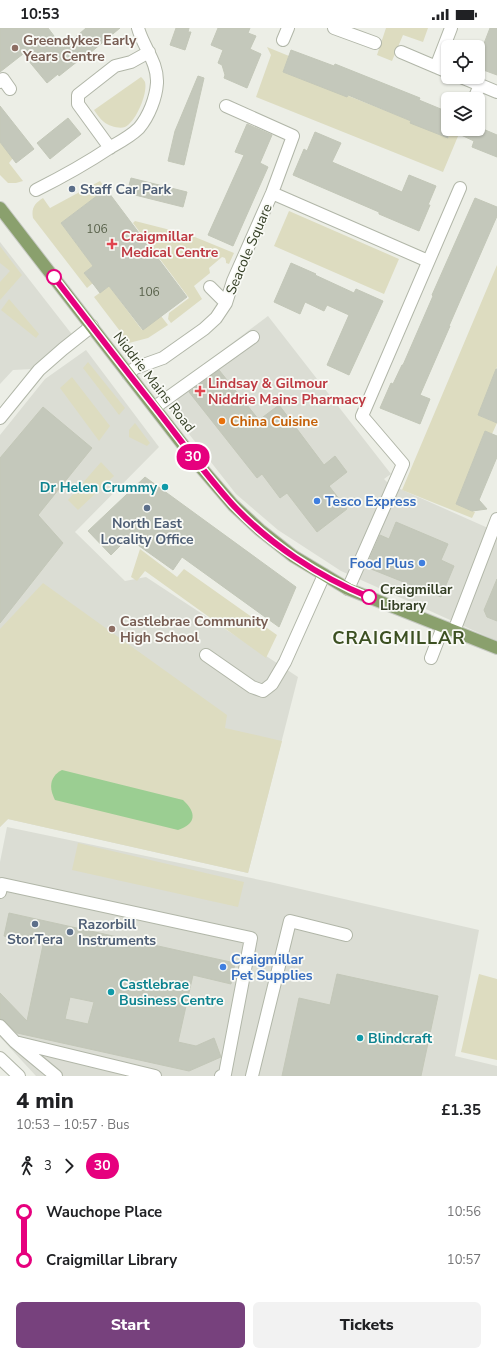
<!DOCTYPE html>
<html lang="en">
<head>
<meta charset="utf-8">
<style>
  :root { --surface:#fff; --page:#f2f2f2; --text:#202124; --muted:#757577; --accent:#77417d }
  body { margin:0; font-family:"Nunito Sans",sans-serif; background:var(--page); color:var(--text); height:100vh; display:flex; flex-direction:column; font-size:15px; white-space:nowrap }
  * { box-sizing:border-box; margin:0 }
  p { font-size:13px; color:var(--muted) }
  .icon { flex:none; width:22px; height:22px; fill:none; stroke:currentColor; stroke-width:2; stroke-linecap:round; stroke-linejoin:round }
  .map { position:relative; height:1048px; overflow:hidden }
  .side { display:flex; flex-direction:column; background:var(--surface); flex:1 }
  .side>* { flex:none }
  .badge { padding:0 8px; border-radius:13px; font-size:14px; line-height:26px }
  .buttons { position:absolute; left:441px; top:12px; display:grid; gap:8px }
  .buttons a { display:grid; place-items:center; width:44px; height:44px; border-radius:6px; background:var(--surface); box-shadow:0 1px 3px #0004; font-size:20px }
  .map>.badge { position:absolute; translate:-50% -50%; box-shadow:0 0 0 2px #fff }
  .legs { display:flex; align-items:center; gap:6px; height:44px; padding:0 16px; font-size:13px }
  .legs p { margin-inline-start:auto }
  .head { display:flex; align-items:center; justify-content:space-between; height:68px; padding:0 16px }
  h1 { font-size:22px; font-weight:800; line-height:30px }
  .primary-button { display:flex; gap:8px; margin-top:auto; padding:8px 16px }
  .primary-button a { flex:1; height:46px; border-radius:6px; background:var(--accent); color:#fff; font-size:16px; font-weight:800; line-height:46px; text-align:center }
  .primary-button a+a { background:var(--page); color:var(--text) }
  ul { padding:0 16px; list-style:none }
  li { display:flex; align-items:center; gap:14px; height:48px; font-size:15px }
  li i { display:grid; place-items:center; width:6px; height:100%; margin:0 5px; background:currentColor }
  li i::after { content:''; width:10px; height:10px; margin:-5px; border:3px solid; border-radius:50%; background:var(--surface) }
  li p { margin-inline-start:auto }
  li:first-child i { background:linear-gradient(#0000 50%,currentColor 0) }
  li:last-child i { background:linear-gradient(currentColor 50%,#0000 0) }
  .status { display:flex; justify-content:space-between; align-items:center; height:28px; padding:0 20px; background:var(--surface); direction:ltr }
  .status svg { height:11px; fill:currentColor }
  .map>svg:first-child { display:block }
</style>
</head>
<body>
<div class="status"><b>10:53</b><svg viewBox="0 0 49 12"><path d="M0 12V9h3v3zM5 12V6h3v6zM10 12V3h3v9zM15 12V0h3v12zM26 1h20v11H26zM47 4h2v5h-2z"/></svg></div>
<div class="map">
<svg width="497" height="1048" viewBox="0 0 497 1048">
  <rect width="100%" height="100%" fill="#eceee6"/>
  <!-- built -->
  <path fill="#dbddd4" d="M0,214L74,309L33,341L13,342L0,356Z
    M268,288L391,446L384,451L389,456L497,504V613L341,543L278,502L236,466L160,369Z
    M86,322L159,419L75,504L125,553L146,549L298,649L248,845L8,791L0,799V407L45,351Z
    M7,799L270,854L479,902L455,1028L497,1038V1048H36L0,1009V834Z"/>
  <!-- green -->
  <path fill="#dddcc0" d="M386,0H428L423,14L403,7L392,33L377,27Z
    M267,19L289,28L283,44L325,60L326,59L404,90L448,110L451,103L454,104L455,101H461L443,144L256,69L271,27Z
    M141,49C143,51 144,52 145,54C148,65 136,94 125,99C119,101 109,98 104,94C100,91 97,86 94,82Z
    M0,114L13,130L9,135L23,153L16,155H8L0,147Z
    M100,153L106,161L61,195L93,238L84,245L93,255L87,260L33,190C31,180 35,175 43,170L50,180Z
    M289,183L399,231L384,266L274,218Z
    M135,193L190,207L234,225L229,236L226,235V233L225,230L222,229L209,240L210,245L194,258L202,271L171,295L168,291L169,285L189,270L133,195Z
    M0,218L22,247L0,272V254L10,243L0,235Z
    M497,237V339L478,387L497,395L492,406L485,403L456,476L475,484L472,490L402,462Z
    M109,258L142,302L161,288L168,297L148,310L129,315L94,269Z
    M9,271L39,306L36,310L1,282Z
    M88,334L125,380L119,387L83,340Z
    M72,349L110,398L99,413L60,360Z
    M135,395L150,415L147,418L129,409V402Z
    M101,434L114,448L78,482L68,472Z
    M140,521L177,549L184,541L277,607L266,630L145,543L137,553L131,549Z
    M43,555L227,687L225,700L282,713L248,845L8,791L0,799V601Z
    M78,815L244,854L238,879L72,842Z
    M479,946L497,951V1032L461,1024Z"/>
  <!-- water -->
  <path fill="#9bce92" d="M62,742L183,772C197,785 196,796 178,802L55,772C49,760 49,749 62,742Z"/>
  <!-- building -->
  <path fill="#c4c8bb" stroke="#c3c7b8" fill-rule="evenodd" d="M0,0H48L63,20L86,0H120L84,30L83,29L59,48L58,46L47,55L23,26L0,44Z
    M176,0H189L188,4H191L185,22L170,17Z
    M218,0H250L248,5L256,8L250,21L261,26L247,60L224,50L225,47L222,37L218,35L223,22L211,17Z
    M490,0H497V47L478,40V31Z
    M291,22L334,38L335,36L420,70L419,72L448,84V101H483L497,107V129L472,119L474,113L448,101V110L410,95L411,93L348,67L347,69L283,44Z
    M198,48L204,50L184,137L168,133L175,103Z
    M0,78L34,121L16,135L0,114Z
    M68,90L81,106L50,131L37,115Z
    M247,96L272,107L260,135L268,139L233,218L208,207L244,127L235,124Z
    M315,104L341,115L332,134L402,164L409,147L436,158L428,177H430L419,203L379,186V184L293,147L304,121L307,123Z
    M131,150L187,164L183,179L127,165Z
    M106,161L187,269L143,302L109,258L100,265L94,257L84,245L93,238L61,195Z
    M475,170L497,179V188L449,298H450L420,367L430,371L420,396L380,380L391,355L393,356L402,337H403L433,268L432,267Z
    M291,235L316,246L315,247L354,265L356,261L383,273L349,347L327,337L349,287L327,277L324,283L305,274L300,286L274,274Z
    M496,341H497V395L478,387Z
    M219,342L259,392L279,377L324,437L335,428L347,444L329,458L347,481L317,504L287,465L280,470L262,446L257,450L189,364Z
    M43,379L92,420L38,487L63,515L0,595V430Z
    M485,403L497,408V429L479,472L487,481L472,483L456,476Z
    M145,449L296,559L279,599L182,529L173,542L128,510L111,527L88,503Z
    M396,494L448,516L441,532L454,538L441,569L366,539L380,507L389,511Z
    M497,551V593L487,589L484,582Z
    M9,885L235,935L231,956L193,947L178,1014L196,1018L214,1010L221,1029L189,1043L17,1005L5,993L0,991V965L27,993L43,917L4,908ZM70,969L94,974L88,996L65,991Z
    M337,946L438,968L421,1048H282L299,970L330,977Z"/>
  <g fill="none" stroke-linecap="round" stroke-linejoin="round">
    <defs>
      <path id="minor" d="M334,0L375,15
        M283,12L288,0
        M401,24L448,44
        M436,39L451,0
        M461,49L497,64
        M0,54L3,51L10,61
        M474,71L480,57
        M110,120L78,76V67L115,38L131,34L149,24
        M36,162C62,149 87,135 111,119C120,114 131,108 139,100C149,88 156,70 157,55C158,34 143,19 138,0
        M272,165L428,233
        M210,259L226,275
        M128,346L135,340L163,330L204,301L216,290L226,275L233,253L272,165L293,108L226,78
        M155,379L253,309
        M0,390L39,342L63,321L92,298
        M348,561L403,436L362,388L460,160
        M454,603L497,491
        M206,627L252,659L263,663L272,656L285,634L324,547
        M431,630L443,599
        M0,864L2,856L251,910L225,1046L221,1048
        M0,998L15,1014L56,1048
        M15,1014L155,1048
        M0,1030L19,1048
        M252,1048L290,893L346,907"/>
      <path id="major" d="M0,180L197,435L233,477L260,502L293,528L348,561L497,620"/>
    </defs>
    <!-- minor casing -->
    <use href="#minor" stroke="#b1b6a8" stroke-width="14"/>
    <!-- major casing -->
    <use href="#major" stroke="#c6c9c2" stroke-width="14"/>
    <!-- minor -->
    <use href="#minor" stroke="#fff" stroke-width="12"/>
    <!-- major -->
    <use href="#major" stroke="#8aa06d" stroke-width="12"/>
  </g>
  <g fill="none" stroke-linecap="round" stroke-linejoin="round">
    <defs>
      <path id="line-1" d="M54,249C87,292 120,335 154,378C180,411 204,445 232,476C268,515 319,549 369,569"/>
    </defs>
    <!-- line-1 casing -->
    <use href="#line-1" stroke="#fff" stroke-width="9"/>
    <!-- line-1 -->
    <use href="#line-1" stroke="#e6007e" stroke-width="6"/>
  </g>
  <!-- markers -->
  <g fill="#8d6e63" stroke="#f9faf6" stroke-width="1.5">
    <circle cx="15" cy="20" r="4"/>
    <circle cx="112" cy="601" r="4"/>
  </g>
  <g fill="#5c6f8a" stroke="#f9faf6" stroke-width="1.5">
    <circle cx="72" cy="161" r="4"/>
    <circle cx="147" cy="480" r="4"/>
    <circle cx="35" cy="896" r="4"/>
    <circle cx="70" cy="904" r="4"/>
  </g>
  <g fill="#e0444e" stroke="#f9faf6" stroke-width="1.5">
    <path d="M110 210h4v4h4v4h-4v4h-4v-4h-4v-4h4z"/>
    <path d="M198 357h4v4h4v4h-4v4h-4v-4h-4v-4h4z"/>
  </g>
  <g fill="#fff" stroke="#e6007e" stroke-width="2">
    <circle cx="54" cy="249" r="7"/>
    <circle cx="369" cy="569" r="7"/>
  </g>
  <circle fill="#e8710a" stroke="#f9faf6" stroke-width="1.5" cx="222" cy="393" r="4"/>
  <g fill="#0f9aa8" stroke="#f9faf6" stroke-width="1.5">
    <circle cx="165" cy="459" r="4"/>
    <circle cx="111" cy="964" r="4"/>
    <circle cx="360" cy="1010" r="4"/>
  </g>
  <g fill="#3f7fe0" stroke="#f9faf6" stroke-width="1.5">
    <circle cx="317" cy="473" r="4"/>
    <circle cx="422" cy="535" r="4"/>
    <circle cx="223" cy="939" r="4"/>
  </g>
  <g text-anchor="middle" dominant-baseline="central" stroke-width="3.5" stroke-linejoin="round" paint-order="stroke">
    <!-- number labels -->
    <g font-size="12" fill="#58614a">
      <text x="97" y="201">106</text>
      <text x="149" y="264">106</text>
    </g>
    <!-- education labels -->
    <g font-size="14" font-weight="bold" fill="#785e54" stroke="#f9faf6" text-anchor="start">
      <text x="23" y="12">Greendykes Early<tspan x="23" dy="16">Years Centre</tspan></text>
      <text x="120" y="593">Castlebrae Community<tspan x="120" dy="16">High School</tspan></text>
    </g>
    <!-- service labels -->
    <g font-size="14" font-weight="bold" fill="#4e5e75" stroke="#f9faf6" text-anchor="start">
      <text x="80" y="161">Staff Car Park</text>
      <text x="147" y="495" text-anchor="middle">North East<tspan x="147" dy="16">Locality Office</tspan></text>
      <text x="78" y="896">Razorbill<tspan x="78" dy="16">Instruments</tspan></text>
      <text x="35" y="911" text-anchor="middle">StorTera</text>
    </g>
    <!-- health labels -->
    <g font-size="14" font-weight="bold" fill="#be3a42" stroke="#f9faf6" text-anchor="start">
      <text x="121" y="208">Craigmillar<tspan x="121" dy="16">Medical Centre</tspan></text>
      <text x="208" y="355">Lindsay &amp; Gilmour<tspan x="208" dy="16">Niddrie Mains Pharmacy</tspan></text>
    </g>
    <!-- street labels -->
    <g font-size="14" fill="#343f25" stroke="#f9faf6">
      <text transform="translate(249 221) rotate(-67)">Seacole Square</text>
      <text transform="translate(154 354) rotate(52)">Niddrie Mains Road</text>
    </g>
    <!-- food labels -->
    <g font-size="14" font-weight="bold" fill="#c56008" stroke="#f9faf6" text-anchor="start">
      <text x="230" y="393">China Cuisine</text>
    </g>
    <!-- culture labels -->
    <g font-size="14" font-weight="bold" fill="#0d838f" stroke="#f9faf6" text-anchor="start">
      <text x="157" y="459" text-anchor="end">Dr Helen Crummy</text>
      <text x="119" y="956">Castlebrae<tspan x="119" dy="16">Business Centre</tspan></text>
      <text x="368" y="1010">Blindcraft</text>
    </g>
    <!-- shop labels -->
    <g font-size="14" font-weight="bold" fill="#366cbe" stroke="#f9faf6" text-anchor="start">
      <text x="325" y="473">Tesco Express</text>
      <text x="414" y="535" text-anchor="end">Food Plus</text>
      <text x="231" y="931">Craigmillar<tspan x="231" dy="16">Pet Supplies</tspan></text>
    </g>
    <!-- stop labels -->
    <g font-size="14" font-weight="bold" fill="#343f25" stroke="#f9faf6" text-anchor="start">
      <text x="380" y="561">Craigmillar<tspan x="380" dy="16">Library</tspan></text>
    </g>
    <!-- district labels -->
    <g font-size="18" font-weight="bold" letter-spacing="1" fill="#3c5022" stroke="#f9faf6">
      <text x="399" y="610">CRAIGMILLAR</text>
    </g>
  </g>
</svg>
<div class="buttons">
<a><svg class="icon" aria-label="locate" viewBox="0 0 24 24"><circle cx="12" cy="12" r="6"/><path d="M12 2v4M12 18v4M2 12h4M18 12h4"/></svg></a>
<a><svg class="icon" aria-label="layers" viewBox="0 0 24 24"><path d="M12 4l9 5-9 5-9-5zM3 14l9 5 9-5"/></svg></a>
</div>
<b class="badge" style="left:193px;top:429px;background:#e6007e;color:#fff">30</b>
</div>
<section class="side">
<div class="head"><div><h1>4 min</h1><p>10:53 – 10:57 · Bus</p></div><b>£1.35</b></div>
<div class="legs"><svg class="icon" aria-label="walk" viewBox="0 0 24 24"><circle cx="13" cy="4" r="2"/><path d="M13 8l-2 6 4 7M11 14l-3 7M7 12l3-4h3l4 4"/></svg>3<svg class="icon" aria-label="forward" viewBox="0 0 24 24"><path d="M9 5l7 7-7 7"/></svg><b class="badge" style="background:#e6007e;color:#fff">30</b></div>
<ul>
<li><i style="color:#e6007e"></i><b>Wauchope Place</b><p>10:56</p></li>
<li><i style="color:#e6007e"></i><b>Craigmillar Library</b><p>10:57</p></li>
</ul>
<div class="primary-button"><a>Start</a><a>Tickets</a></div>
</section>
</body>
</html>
